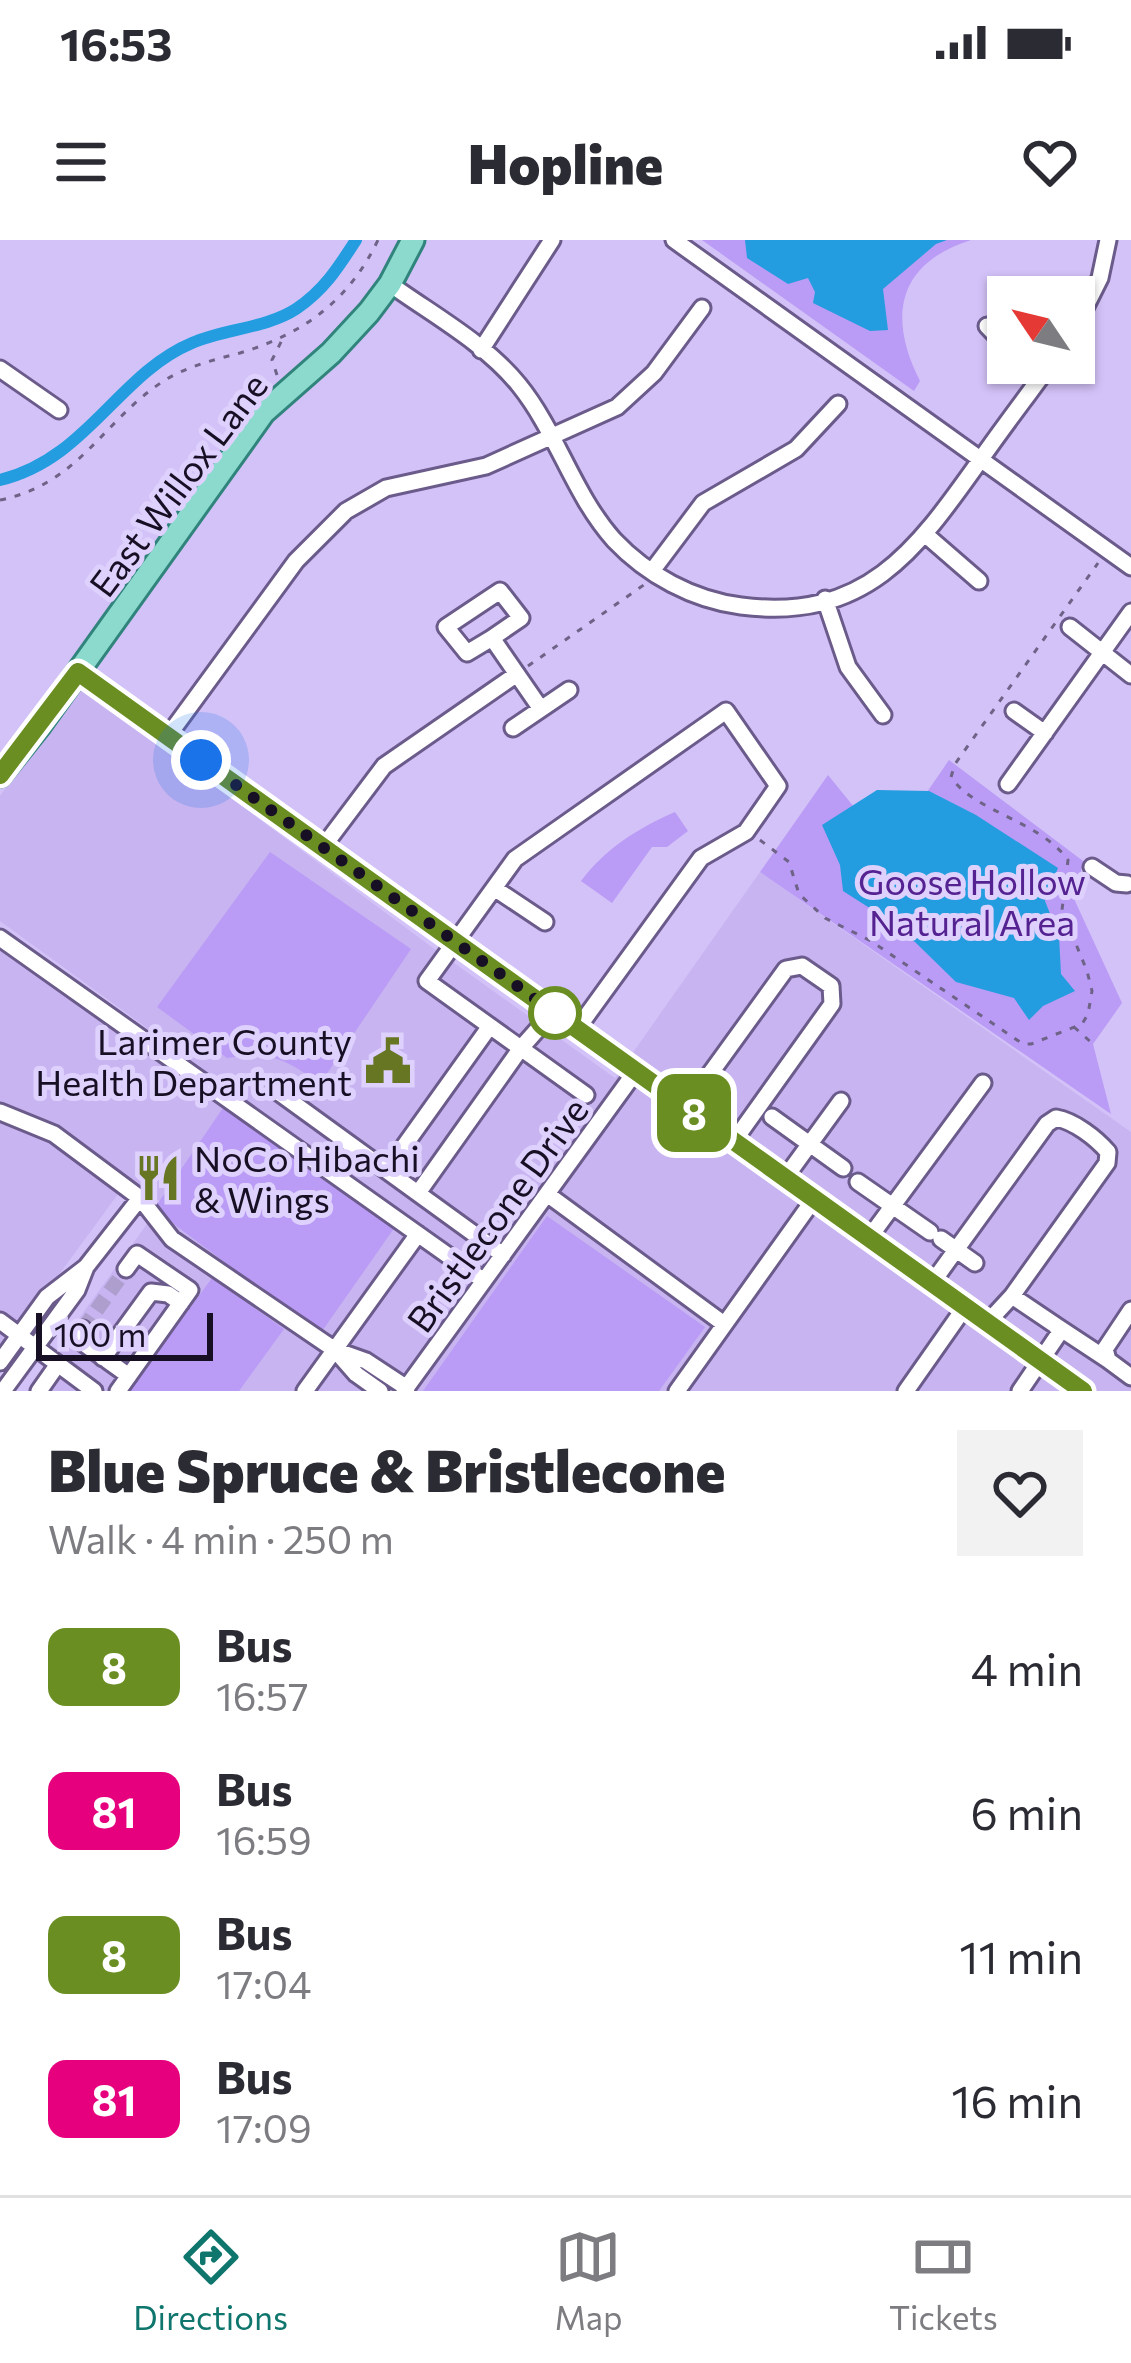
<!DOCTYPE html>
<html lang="en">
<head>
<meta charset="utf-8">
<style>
  :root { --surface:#fff; --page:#f2f2f3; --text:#2b2b33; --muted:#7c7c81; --line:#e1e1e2; --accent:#0f766e }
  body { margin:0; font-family:Commissioner,sans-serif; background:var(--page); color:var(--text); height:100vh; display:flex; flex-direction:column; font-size:45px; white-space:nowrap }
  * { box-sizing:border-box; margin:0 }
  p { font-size:39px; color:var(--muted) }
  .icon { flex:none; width:66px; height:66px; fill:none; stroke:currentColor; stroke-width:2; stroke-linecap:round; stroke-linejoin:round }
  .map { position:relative; height:1151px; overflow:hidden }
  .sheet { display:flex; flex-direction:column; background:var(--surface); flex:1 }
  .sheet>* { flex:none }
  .badge { padding:0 24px; border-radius:18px; font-size:42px; line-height:78px }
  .needle { width:78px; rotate:305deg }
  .tools { position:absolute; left:987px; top:36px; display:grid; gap:24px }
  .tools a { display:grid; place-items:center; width:108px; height:108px; border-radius:0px; background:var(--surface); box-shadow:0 3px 9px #0004; font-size:60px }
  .scale { position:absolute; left:36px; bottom:30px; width:177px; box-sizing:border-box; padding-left:12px; border:6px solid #171024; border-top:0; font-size:33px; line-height:42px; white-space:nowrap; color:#171024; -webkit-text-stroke:9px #ded1fd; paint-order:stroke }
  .you { position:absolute; width:60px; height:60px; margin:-30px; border:9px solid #fff; border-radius:50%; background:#1a73e8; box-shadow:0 0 0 18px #1a73e833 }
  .map>.badge { position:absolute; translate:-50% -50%; box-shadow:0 0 0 6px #fff }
  .round { display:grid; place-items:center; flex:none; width:126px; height:126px; border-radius:0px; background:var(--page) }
  .summary { display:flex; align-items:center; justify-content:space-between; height:204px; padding:0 48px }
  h1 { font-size:57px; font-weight:800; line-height:90px }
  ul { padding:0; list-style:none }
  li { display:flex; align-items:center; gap:36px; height:144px; padding:0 48px }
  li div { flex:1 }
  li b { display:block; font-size:45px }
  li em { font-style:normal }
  li .badge { min-width:132px; font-weight:700; text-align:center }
  .status { display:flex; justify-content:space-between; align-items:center; height:84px; padding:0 60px; background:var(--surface); direction:ltr }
  .status svg { height:33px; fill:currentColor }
  header { display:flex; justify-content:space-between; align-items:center; height:156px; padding:0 48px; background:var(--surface); font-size:54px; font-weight:800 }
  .tabs { display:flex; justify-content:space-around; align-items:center; height:168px; border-top:3px solid var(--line); background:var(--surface); font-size:33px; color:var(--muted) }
  .tabs a { display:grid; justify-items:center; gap:6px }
  .tabs .selected { color:var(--accent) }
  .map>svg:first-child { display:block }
</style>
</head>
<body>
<div class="status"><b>16:53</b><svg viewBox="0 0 49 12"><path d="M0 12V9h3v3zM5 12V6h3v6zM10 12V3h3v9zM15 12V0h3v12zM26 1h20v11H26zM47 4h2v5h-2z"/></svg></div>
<header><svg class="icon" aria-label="menu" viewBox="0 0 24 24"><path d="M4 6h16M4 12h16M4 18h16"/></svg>Hopline<svg class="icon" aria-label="heart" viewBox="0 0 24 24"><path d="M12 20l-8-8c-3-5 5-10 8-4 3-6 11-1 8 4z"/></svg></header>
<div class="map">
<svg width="1131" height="1151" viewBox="0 0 1131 1151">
  <rect width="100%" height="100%" fill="#d3c2f8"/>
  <!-- built -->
  <path fill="#c7b4f1" d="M80,446L429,705L615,838L760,632L1131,892V1151H27L162,963L129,939L0,1115V705L232,867L239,855L0,681V556Z"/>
  <!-- green -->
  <path fill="#ba9bf5" d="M702,0H971C898,23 887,76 920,141L914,151Z
    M949,520L1083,621L1075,661L1122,763L1093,804L1111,874L760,632L828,535L888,609Z
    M675,572L688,591L667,607H652L612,663L581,641C605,609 638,588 675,572Z
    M270,612L411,709L320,844C284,818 272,812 227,818L157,767Z
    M223,868L395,987L320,1094L154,969Z
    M547,976L705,1087L659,1151H423Z
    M212,1038L284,1089L239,1151H129Z"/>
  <!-- water -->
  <path fill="#239ddf" d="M745,0H947L936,4L883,49L888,90L870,91L813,63L815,52L808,38L788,44L747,18Z
    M877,550L929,551L976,575L1058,628L1045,661L1059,696L1061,734L1075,751L1043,766L1029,780L1014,758L956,742L915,702L875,682L879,674L843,651L840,625L822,585Z"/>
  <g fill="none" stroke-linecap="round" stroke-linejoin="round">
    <!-- canal -->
    <path stroke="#239ddf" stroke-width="12" d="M0,240C87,219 118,134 192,103C224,89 267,88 296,69C324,50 338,28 356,0"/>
    <!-- minor-tunnel -->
    <path stroke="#ad9ece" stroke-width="15" stroke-dasharray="15 8" stroke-linecap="butt" d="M83,1089L126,1029"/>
    <defs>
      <path id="minor" d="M674,0L1131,327
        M390,44C433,75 485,103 519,145C557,192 573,254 614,300C647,335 693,360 741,366C867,382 917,309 981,219C1004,186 1028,155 1051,123
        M987,86L1008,108
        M1074,90L1100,38L1108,0
        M481,110L552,0
        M1029,123L1043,134
        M0,129L59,170
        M926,295L979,341
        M652,331L703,263L796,209L838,164
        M825,359L848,427L883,475
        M1070,387L1131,435
        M492,398L521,378L500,351L446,387L467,413L492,398L541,469
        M78,432L1082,1151
        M1014,471L1045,493
        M513,488L569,450
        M168,496L296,321L346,271L386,248L486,226L617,167L654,133L702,68
        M1008,544L1131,372
        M323,607L384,526L517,434
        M1092,627L1116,643L1127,644
        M494,648L545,682
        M0,698L484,1041
        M577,789L701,618L746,592L778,546L726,471L515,619L427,741L586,855
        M274,849L503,1015
        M686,867L786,729L802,726L831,746L832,764L734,901
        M0,872L54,894L140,958L172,999L335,1110
        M772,877L843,928
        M387,930L490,786
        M785,938L841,861
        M858,942L930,992
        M418,953L521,808L553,772
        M547,954L724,1084
        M869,998L983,843
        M941,999L975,1023
        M86,1027L140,958
        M932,1043L1047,884L1056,878C1074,881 1096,898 1108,912L1107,923L1012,1056
        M1131,1070L1105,1109L1108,1120L1131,1137
        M0,1081L94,1151
        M987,1083L1012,1056L1055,1085L1060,1092L1020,1151
        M1055,1085L1108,1120
        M83,1089L76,1098L129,1136
        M103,1118L151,1052L168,1054L181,1063
        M0,1122L47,1057L86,1027L77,1050L3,1151
        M39,1151L58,1124
        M118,1151L190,1050L137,1014L126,1029
        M305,1151L418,994
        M380,1151L356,1134L335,1110L366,1121L407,1148
        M404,1151L636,831
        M677,1151L814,959
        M906,1151L965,1067"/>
      <path id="major" d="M0,535L40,485L264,172L331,113L369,72L390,44L413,0"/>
    </defs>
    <!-- minor casing -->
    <use href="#minor" stroke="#6b5b8b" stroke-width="21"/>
    <!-- major casing -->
    <use href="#major" stroke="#30847c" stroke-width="27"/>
    <!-- path -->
    <path stroke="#6e6387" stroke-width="3" stroke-dasharray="6 9" stroke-linecap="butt" d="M277,135L272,120L282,100
      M0,260C79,244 102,182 162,142C185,127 213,120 240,113C303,94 349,61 378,0
      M528,426L648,342
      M760,600L789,622L799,654L825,678L871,701L1023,804H1031L1082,784L1088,774L1092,751L1087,731L1062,670L1068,620C1039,580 974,572 951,537L955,524L1098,323
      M1074,787L1093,804"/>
    <!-- minor -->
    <use href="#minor" stroke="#fff" stroke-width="15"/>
    <!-- major -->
    <use href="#major" stroke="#8bdacd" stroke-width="21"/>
  </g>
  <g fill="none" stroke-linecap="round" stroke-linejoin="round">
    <defs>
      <path id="line" d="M0,535L78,432L1083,1151"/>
    </defs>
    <!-- line casing -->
    <use href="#line" stroke="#fff" stroke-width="27"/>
    <!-- line -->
    <use href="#line" stroke="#6b8e23" stroke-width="18"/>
    <!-- walk -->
    <path stroke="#171024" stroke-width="12" stroke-dasharray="0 21.6" d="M201,520L555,773"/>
  </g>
  <!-- icons -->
  <defs>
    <symbol id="civic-bare" viewBox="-9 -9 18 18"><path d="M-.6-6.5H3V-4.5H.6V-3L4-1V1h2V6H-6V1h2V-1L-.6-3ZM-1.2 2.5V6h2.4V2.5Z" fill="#677623" stroke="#ded1fd" stroke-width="2.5" paint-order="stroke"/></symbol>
    <symbol id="restaurant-bare" viewBox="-9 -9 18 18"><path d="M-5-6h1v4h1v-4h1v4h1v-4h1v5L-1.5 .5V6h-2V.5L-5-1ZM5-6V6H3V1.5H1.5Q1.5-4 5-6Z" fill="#677623" stroke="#ded1fd" stroke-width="2.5" paint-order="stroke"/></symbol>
  </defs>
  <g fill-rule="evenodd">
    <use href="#civic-bare" x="355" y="788" width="66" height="66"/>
    <use href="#restaurant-bare" x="125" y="905" width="66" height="66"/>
  </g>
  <!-- markers -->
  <circle fill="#fff" stroke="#6b8e23" stroke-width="6" cx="555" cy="773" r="24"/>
  <g text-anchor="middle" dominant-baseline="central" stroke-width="10" stroke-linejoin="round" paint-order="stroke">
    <!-- street labels -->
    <g font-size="36" fill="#171024" stroke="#ded1fd">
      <text transform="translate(177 244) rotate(-53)">East Willox Lane</text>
      <text transform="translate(496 974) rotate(-54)">Bristlecone Drive</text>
    </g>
    <!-- park labels -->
    <g font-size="36" fill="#552291" stroke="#ded1fd">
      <text x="972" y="640">Goose Hollow<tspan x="972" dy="41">Natural Area</tspan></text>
    </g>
    <!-- poi labels -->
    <g font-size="36" fill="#171024" stroke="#ded1fd" text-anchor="end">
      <text x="352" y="800">Larimer County<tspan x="352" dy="41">Health Department</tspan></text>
      <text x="194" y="917" text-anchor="start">NoCo Hibachi<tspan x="194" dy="41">&amp; Wings</tspan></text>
    </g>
  </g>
</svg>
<div class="tools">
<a><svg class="needle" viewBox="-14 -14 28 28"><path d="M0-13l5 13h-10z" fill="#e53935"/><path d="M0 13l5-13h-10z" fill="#7c7c81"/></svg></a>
</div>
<div class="scale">100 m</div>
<div class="you" style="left:201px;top:520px"></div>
<b class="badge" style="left:694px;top:873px;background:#6b8e23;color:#fff">8</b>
</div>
<section class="sheet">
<div class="summary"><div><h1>Blue Spruce &amp; Bristlecone</h1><p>Walk · 4 min · 250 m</p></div><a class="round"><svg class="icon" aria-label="heart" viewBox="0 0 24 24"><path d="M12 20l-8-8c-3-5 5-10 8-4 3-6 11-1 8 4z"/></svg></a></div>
<ul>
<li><span class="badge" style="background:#6b8e23;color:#fff">8</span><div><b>Bus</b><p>16:57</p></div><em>4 min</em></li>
<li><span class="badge" style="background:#e6007e;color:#fff">81</span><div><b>Bus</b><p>16:59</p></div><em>6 min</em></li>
<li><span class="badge" style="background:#6b8e23;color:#fff">8</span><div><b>Bus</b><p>17:04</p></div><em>11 min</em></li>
<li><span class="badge" style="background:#e6007e;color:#fff">81</span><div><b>Bus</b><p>17:09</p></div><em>16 min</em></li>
</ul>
</section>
<nav class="tabs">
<a class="selected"><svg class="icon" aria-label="directions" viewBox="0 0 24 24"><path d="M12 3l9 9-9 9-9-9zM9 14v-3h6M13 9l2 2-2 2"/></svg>Directions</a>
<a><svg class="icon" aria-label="map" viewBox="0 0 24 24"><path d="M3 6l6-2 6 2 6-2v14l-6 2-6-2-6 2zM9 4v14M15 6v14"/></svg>Map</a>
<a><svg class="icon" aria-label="tickets" viewBox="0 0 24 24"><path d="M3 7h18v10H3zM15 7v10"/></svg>Tickets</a>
</nav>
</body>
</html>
